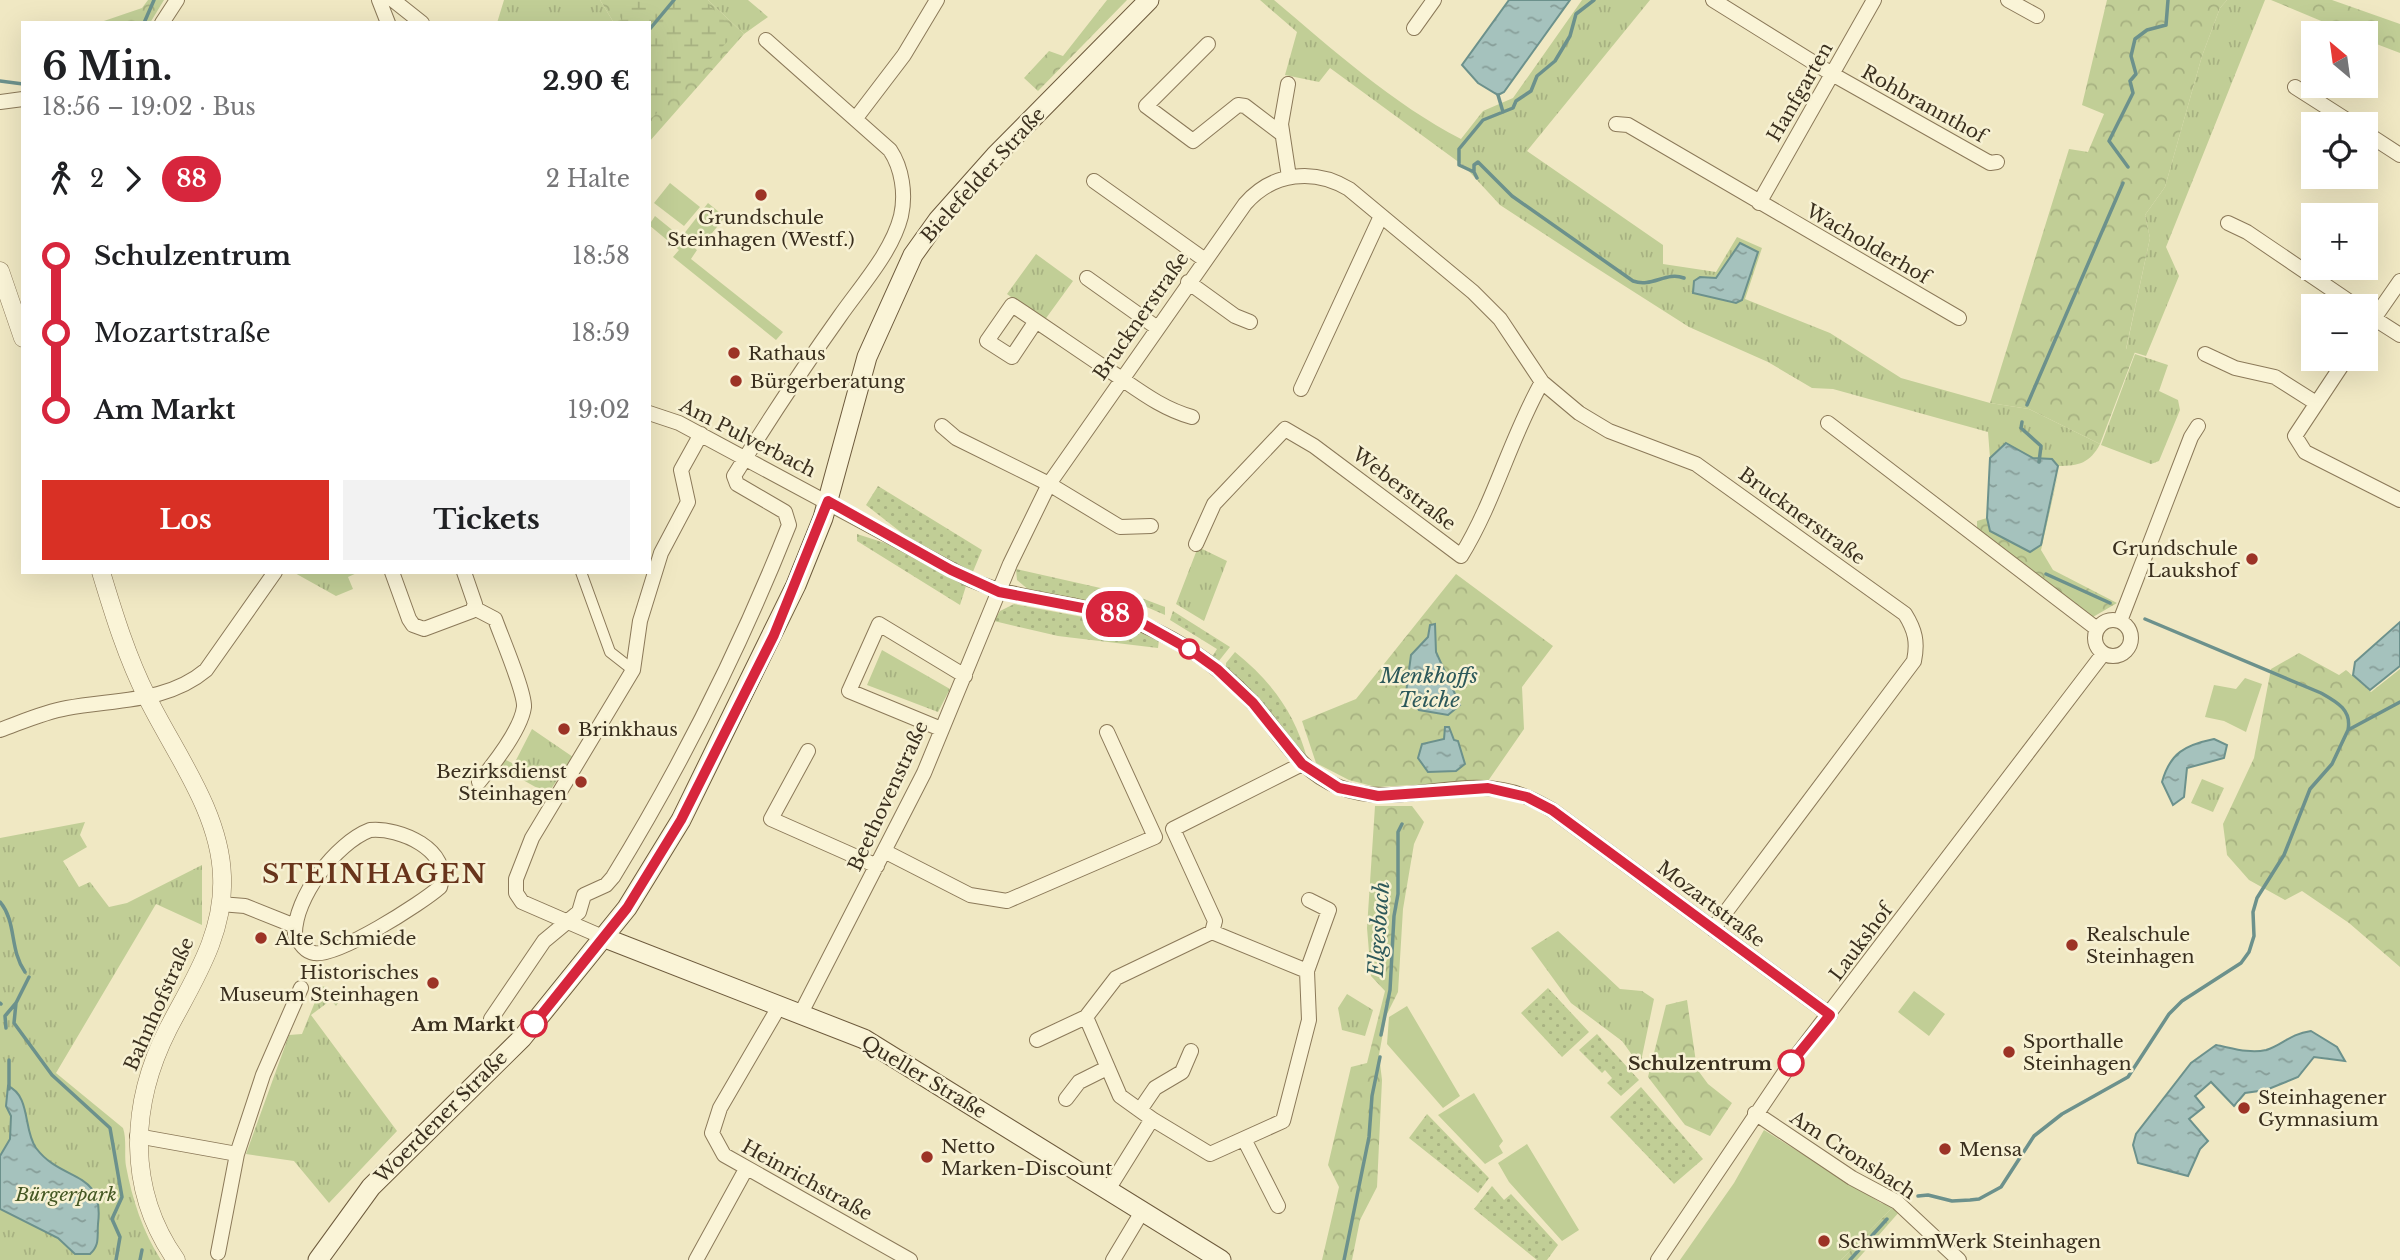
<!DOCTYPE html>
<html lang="de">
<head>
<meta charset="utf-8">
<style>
  :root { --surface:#fff; --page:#f2f2f2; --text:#202124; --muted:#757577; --accent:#d93025 }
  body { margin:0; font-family:"Libre Baskerville",serif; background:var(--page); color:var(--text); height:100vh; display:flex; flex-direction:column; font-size:26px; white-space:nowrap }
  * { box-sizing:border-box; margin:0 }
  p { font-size:23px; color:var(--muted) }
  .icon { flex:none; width:38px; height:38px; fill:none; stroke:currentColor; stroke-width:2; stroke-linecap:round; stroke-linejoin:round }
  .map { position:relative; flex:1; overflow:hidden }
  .details { position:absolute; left:21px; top:21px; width:630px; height:553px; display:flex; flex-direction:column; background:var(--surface); border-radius:0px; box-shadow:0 7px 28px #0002 }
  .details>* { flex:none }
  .badge { padding:0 14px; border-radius:23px; font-size:24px; line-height:46px }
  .needle { width:46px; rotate:331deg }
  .tools { position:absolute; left:2301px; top:21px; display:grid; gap:14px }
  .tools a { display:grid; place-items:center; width:77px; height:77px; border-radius:0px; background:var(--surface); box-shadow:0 7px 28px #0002; font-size:35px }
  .map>.badge { position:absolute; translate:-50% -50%; box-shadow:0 0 0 4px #fff }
  .legs { display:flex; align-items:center; gap:10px; height:77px; padding:0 21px; font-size:23px }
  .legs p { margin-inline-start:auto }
  .summary { display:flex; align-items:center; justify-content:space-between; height:119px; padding:0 21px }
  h1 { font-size:38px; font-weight:700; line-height:52px }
  .primary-button { display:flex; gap:14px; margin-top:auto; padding:14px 21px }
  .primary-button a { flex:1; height:80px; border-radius:0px; background:var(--accent); color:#fff; font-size:28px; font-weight:700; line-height:80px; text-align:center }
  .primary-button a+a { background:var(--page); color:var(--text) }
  ul { padding:0 21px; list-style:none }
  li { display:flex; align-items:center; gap:24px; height:77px; font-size:26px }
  li i { display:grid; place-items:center; width:10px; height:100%; margin:0 9px; background:currentColor }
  li i::after { content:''; width:18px; height:18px; margin:-9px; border:5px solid; border-radius:50%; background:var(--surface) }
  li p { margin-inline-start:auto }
  li:first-child i { background:linear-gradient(#0000 50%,currentColor 0) }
  li:last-child i { background:linear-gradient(currentColor 50%,#0000 0) }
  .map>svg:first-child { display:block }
</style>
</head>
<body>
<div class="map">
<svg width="2400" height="1260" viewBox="0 0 2400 1260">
  <defs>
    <pattern id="grass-dots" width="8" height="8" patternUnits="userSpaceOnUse" patternTransform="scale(1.75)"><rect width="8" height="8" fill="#c1ce96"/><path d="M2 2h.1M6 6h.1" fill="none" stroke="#a7b181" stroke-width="1.8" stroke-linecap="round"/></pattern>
    <pattern id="forest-crowns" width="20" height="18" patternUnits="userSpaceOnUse" patternTransform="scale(1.75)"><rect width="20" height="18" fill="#c1ce96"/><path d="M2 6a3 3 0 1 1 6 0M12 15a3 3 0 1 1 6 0" fill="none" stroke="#a7b181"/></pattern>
    <pattern id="wetland-marsh" width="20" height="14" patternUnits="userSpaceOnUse" patternTransform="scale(1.75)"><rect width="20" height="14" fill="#c1ce96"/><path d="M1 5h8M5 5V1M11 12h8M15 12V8" fill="none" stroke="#a7b181"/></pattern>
    <pattern id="park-tufts" width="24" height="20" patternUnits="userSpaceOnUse" patternTransform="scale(1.75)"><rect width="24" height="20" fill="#c1ce96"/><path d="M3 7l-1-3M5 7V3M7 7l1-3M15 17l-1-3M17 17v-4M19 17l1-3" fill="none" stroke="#a7b181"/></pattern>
    <pattern id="water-ripples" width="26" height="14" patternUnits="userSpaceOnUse" patternTransform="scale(1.75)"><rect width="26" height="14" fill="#a5c2bd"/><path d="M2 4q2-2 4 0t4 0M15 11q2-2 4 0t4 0" fill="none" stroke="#879e99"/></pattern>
  </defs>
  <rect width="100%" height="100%" fill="#f0e8c3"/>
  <!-- grass -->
  <path fill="url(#grass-dots)" d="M878,486L982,550L972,574L907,537L866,505Z
    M857,534L888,544L966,586L960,605L857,541Z
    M1016,569L1136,596L1165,607V615L1142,605L1138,616L1030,591L1017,580Z
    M1014,604L1115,623L1159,640L1158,648L1058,636L994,621L1000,611Z
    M1173,611L1230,647L1218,662L1212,657L1217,649L1170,620Z
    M1235,652C1271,681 1295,713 1307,758L1226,668V663Z
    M1548,988L1589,1032L1562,1057L1521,1013Z
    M1597,1034L1639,1080L1621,1096L1607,1083L1612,1078L1605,1070L1602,1073L1579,1050Z
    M1641,1087L1703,1159L1674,1184L1610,1117Z
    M1427,1114L1489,1178L1478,1193L1409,1138Z
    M1492,1186L1504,1200L1511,1194L1558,1245L1547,1260H1537L1474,1209Z"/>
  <!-- forest -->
  <path fill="url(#forest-crowns)" fill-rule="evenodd" d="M148,0H164L150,23H98L142,8Z
    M600,0H708L744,34L649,142V23H614Z
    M1107,0H1127L1038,91L1024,78L1049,51L1063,56Z
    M2107,0H2227L2220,8L2202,56L2165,187L2145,215L2150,238L2126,349L2135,352L2100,444L2029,409L1990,403L2069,149L2088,152L2104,114L2082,105Z
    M2271,0H2332L2400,24V53L2366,40V33H2350Z
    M2060,466L2041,550L2053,570L2117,603L2093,617L1977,533V521L1987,518L1990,531L2041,545Z
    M1456,574L1553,646L1522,687L1524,729L1488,781L1376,787L1349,780L1316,763L1302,721L1356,699ZM1435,624L1436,652L1460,705L1450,711L1419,710L1406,693L1411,655L1428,637Z
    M2299,653L2339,675L2346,670L2371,692L2400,669V967L2349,923L2302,891L2285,900L2249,880L2227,855L2223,824L2254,758L2271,669Z
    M1375,806H1412L1424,822L1414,844L1403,909L1398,992L1386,1016L1379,1055L1382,1080L1377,1187L1360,1220L1352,1260H1322L1339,1187L1328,1165L1351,1067L1367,1063L1385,991L1371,976L1367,928Z
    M1687,1000L1697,1069L1708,1084L1732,1103L1710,1136L1685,1125L1648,1077L1666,1005Z
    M1894,1206L1900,1211L1857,1260H1841Z"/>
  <!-- wetland -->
  <path fill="url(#wetland-marsh)" d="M612,0H704L733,29V36L649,121V23H623Z"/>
  <!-- park -->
  <path fill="url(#park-tufts)" d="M504,0H600L614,23H497Z
    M708,0H748L768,17L744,34Z
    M1260,0H1274C1332,49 1393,104 1461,139L1483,111L1513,98L1582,0H1650L1527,151L1663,245V264L1716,272L1737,237L1762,248L1745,299L1830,333L1901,378L1990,403L2029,409L2100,444C2090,463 2079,466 2058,466L2052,459L2033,458L2006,443L1990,458L1988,432L1833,389L1812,388L1768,362L1689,327L1587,262L1500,205L1464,166L1330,68L1319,82L1285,75L1297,32Z
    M2227,0H2265L2166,247L2179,276L2146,356L2126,350L2150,238L2145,215L2165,187L2202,56L2220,8Z
    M1036,254L1073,281L1044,321L1007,294Z
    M2135,354L2168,365L2159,391L2178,400L2180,410L2159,461L2151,464L2101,445Z
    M1198,547L1227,561L1204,621L1176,604Z
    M293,572H359L348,577L353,589L336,596Z
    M882,650L950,689L938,712L867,685Z
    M532,729L573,757L540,805L533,801L539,789L500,767L504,759L514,764Z
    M2202,779L2224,788L2213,812L2191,803Z
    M85,822L80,835L87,847L63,861L79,887L90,882L109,907L127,903L202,865V925L156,904L56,1073L123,1128C127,1140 124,1154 126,1166C132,1199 143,1232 161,1260H0V838Z
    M1558,931L1620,989L1642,991L1654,999L1640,1066L1622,1041L1571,1003L1531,948Z
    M320,986L327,987L338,1003L336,1006L331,1000L311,1015L397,1131L329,1203L294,1161L246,1154L289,1035L302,1034L317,997L311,993Z
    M1347,994L1373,1010L1365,1036L1342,1030L1338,1008Z"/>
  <!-- garden -->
  <path fill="#c1ce96" d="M670,183L700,207L684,226L654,203Z
    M708,203L725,217L700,248L683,235Z
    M655,216L697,250L691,259L783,332L776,340L673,257L679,250L649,225Z
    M2245,678L2262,684L2246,732L2224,721L2205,717L2214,685L2236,689Z
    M1914,991L1945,1014L1929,1036L1898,1012Z
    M1407,1006L1460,1096L1443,1108L1387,1044L1389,1017Z
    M1474,1093L1503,1141L1499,1146L1503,1153L1485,1164L1438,1115Z
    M1764,1130L1881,1203L1894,1206L1841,1260H1680L1734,1183Z
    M1527,1144L1579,1230L1562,1241L1509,1182L1498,1163Z"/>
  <!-- water -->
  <path fill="url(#water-ripples)" stroke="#6c918c" stroke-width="2" d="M1509,0H1570L1504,92L1498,95L1478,83L1462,65Z
    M1740,243L1758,252L1742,300L1736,303L1693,293L1694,281L1700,277L1716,278Z
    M2006,443L2033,458L2052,459L2058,466L2041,545L2030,552L1990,531L1987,518L1990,458Z
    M2400,622V666L2370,690L2353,675L2355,662Z
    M1435,624L1436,652L1460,705L1448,715L1419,710L1406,693L1411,655L1428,637L1430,625Z
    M1445,727H1449L1454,740L1458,741L1465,764L1456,771L1428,772L1418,758L1422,744L1444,739Z
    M2214,739L2227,745L2224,758L2187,768L2184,797L2173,805L2162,782C2170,753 2185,745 2214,739Z
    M2311,1031L2337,1047L2345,1061L2314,1057L2298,1077L2266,1090L2245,1093L2234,1106L2211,1082L2195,1096L2204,1107L2189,1119L2208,1141L2200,1149L2188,1176L2138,1163L2133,1145L2136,1134L2191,1063L2216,1045C2232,1048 2250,1054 2266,1050C2283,1045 2289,1034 2311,1031Z
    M8,1086C31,1096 23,1130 36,1148C62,1183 105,1169 98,1224C97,1237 100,1245 90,1254H75L58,1238L0,1209V1156L10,1139L11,1116L6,1106Z"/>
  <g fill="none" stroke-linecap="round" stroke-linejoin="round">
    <!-- stream -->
    <path stroke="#6c918c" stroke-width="3.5" d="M144,23L154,0
      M649,30L674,0
      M0,81L23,84
      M1498,95L1503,112
      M2128,167L2109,141L2133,93L2130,81L2136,74L2131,56L2135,39L2147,30L2166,25L2168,0
      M1474,172V165L1478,162L1512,196L1633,281C1652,288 1666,271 1684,278
      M1477,178L1474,172L1459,165V149L1483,120L1513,108L1516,101L1531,91L1537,76L1555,61L1570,36L1576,14L1594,0
      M2027,405L2123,183
      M2022,422L2021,428L2041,446L2039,462
      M2046,574L2110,603
      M2145,619L2321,693C2337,702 2352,710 2348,730
      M0,902C17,922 9,949 25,972
      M0,1003L1,1004
      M16,1003L14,1023L52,1075L110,1128L122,1197L112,1219L120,1237L116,1260
      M6,1028L5,1016L16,1003L29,977
      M1381,1035L1390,990L1394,916L1398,894V832L1402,824
      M9,1089V1060
      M1918,1196L1928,1195L1952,1201L1970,1200L1979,1199L2001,1187L2034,1136L2062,1114L2128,1077L2169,1014L2182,1001L2241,963L2249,952L2254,936L2253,912L2257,898L2284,855L2310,789L2332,764L2348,730L2400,702
      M140,1260L142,1250
      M1344,1260L1369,1137L1372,1096L1380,1057
      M1850,1260L1887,1219"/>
    <defs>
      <path id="pedestrian" d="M581,572L610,652L633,670"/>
      <path id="minor" d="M379,0L388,23
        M393,0L422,23
        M1713,0L1832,74L1990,163L1997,162
        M2008,0L2037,16
        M162,23L177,0
        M1414,28L1434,0
        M1208,44L1146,106L1193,141L1238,105L1245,106L1282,134
        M1288,84L1281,124L1289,177
        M2295,87L2353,124
        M0,102L23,99
        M856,118L904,55L937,0
        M1616,124L1628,125L1959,318
        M2366,133L2400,155
        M1094,181L1205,260
        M1759,203L1874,0
        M2228,223L2247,232L2356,306
        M1087,278L1156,327
        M1188,282L1235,316L1250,322
        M2367,314L2400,335
        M1036,321L1012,357L987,341L1012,305C1047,328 1081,352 1116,375C1141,392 1163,409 1192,417
        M2366,330L2400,281
        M2205,354L2235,368L2275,377L2316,403
        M2346,359L2295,436L2305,452L2400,500
        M1301,389L1381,216
        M649,413L679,423L971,580C1018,600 1067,601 1115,615C1143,623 1168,636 1192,651C1214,665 1235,684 1253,703C1281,734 1298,771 1339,787C1392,808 1449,780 1503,790C1521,793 1536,801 1552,810L1830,1015
        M1828,423L2097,629
        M942,426L956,438L1049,484L1120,527L1151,526
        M1196,544L1214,504L1285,429L1314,446L1461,556C1495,501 1510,438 1542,382
        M392,572L409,619L413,625L424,629L472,611L475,604L464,572
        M474,608L495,619C501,636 525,692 524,707C521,729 493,765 479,782
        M2095 638a18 18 0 1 1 36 0a18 18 0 1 1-36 0Z
        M2120,621L2191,437L2198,426
        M941,729L849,691L879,624L965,676
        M0,730C22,722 44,712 67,708C114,699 167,703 206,670L275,572
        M808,751L771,819L877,866
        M1302,764L1173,829L1215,921L1212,932L1307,971L1329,910L1309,900
        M370,830C399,827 453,850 440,887C422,903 336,958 314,953C305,952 300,943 295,935C294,898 336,843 370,830Z
        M884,851L970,895L1007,901L1155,837L1107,732
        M220,904L245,906L295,926
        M605,938L522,902L516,893V879L532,838L633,670L640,621L661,553L688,502L681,470L701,434
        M780,1005L720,1108L712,1133L724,1155L910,1260
        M801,1013L924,773L1010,564L1049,484L1245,204C1273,172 1314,168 1349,189L1473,292L1500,319L1542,382L1579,413L1609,431L1696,464L1905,614C1915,630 1918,642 1914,661L1713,929
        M1086,1017L1120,1096L1152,1119
        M491,1019L544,941L579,912L584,895L606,885L613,877C681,766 741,646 789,525L785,512L737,484L734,476C768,421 803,368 840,316C861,286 892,252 901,216C906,194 902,168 890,150L766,40
        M1037,1040L1086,1017L1116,978L1212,932
        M1066,1099L1079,1082L1107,1068
        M1140,1110L1155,1088L1182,1072L1191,1051
        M1755,1113L1852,1178L1897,1202L1959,1260
        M137,1136L237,1154
        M1244,1139L1278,1206
        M1109,1188L1152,1119L1210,1154L1283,1121L1309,1020L1307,971
        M218,1253L237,1154L263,1075L301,988
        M696,1260L746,1169
        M1113,1260L1143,1210
        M1658,1260L1791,1063L2103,654"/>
      <path id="tertiary" d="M0,271L23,338
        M101,572C114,615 127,657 147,697C174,752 220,812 222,876C225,934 193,981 168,1029C130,1104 126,1189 176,1260"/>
      <path id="secondary" d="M605,938L864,1039L1221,1260
        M318,1260L371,1187L522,1038L627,908L681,820L796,585L823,518L867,357L913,255L938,220L995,156L1149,0"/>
    </defs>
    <!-- pedestrian casing -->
    <use href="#pedestrian" stroke="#8b7959" stroke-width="12"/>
    <!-- minor casing -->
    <use href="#minor" stroke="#8b7959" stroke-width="16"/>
    <!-- tertiary casing -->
    <use href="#tertiary" stroke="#8b7959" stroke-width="19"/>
    <!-- secondary casing -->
    <use href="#secondary" stroke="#6d5a3c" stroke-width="21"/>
    <!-- pedestrian -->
    <use href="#pedestrian" stroke="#faf4d7" stroke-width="10"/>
    <!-- minor -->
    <use href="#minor" stroke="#faf4d7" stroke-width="14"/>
    <!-- tertiary -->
    <use href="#tertiary" stroke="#faf4d7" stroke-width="18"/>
    <!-- secondary -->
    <use href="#secondary" stroke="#faf4d7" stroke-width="19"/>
  </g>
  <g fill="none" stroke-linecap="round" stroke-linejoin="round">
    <defs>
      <path id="line-1" d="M534,1024L627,908L681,820L774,635L828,501L951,570L999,592L1114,614L1142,623L1192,651L1217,669L1253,703L1302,764L1339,788L1378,796L1488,788L1527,797L1552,810L1830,1015L1791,1063"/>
    </defs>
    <!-- line-1 casing -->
    <use href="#line-1" stroke="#fff" stroke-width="16"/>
    <!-- line-1 -->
    <use href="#line-1" stroke="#d7263d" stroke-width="10"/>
  </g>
  <!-- markers -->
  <g fill="#9c3326" stroke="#f7f1d3" stroke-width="2.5">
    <circle cx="761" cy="195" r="7"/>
    <circle cx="734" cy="353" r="7"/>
    <circle cx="736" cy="381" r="7"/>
    <circle cx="2252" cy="559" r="7"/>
    <circle cx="564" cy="729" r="7"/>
    <circle cx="581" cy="782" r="7"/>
    <circle cx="261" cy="938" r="7"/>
    <circle cx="2072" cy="945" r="7"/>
    <circle cx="433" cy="983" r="7"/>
    <circle cx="2009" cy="1052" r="7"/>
    <circle cx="2244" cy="1108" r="7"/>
    <circle cx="1945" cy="1149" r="7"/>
    <circle cx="927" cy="1157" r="7"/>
    <circle cx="1824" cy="1241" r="7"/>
  </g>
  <g fill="#fff" stroke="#d7263d" stroke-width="3.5">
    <circle cx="1189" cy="649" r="9"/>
    <circle cx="534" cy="1024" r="12"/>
    <circle cx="1791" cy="1063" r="12"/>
  </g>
  <g text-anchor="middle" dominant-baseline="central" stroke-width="5" stroke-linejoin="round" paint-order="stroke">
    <!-- street labels -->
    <g font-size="19" fill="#3a2f1e" stroke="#f7f1d3">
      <text transform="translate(1800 92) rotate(-60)">Hanfgarten</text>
      <text transform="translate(1924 104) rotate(29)">Rohbrannthof</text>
      <text transform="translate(983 175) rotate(-48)">Bielefelder Straße</text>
      <text transform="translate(1868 244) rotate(30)">Wacholderhof</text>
      <text transform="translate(1141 316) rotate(-55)">Brucknerstraße</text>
      <text transform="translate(748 438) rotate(27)">Am Pulverbach</text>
      <text transform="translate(1404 489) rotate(37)">Weberstraße</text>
      <text transform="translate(1802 516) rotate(36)">Brucknerstraße</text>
      <text transform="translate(888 796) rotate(-65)">Beethovenstraße</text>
      <text transform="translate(1711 904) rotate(37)">Mozartstraße</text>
      <text transform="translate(1861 942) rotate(-53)">Laukshof</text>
      <text transform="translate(159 1004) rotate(-66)">Bahnhofstraße</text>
      <text transform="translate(924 1077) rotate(31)">Queller Straße</text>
      <text transform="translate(441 1117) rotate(-45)">Woerdener Straße</text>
      <text transform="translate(1853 1155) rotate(33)">Am Cronsbach</text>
      <text transform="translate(807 1180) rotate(29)">Heinrichstraße</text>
    </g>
    <!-- poi labels -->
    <g font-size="19" fill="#3a2f1e" stroke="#f7f1d3" text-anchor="start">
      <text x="761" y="217" text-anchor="middle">Grundschule<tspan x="761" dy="22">Steinhagen (Westf.)</tspan></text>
      <text x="748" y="353">Rathaus</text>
      <text x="750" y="381">Bürgerberatung</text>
      <text x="2238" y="548" text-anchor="end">Grundschule<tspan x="2238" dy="22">Laukshof</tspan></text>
      <text x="578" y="729">Brinkhaus</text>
      <text x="567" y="771" text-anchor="end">Bezirksdienst<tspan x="567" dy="22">Steinhagen</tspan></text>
      <text x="2086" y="934">Realschule<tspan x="2086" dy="22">Steinhagen</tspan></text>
      <text x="275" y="938">Alte Schmiede</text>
      <text x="419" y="972" text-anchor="end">Historisches<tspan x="419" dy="22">Museum Steinhagen</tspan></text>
      <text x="2023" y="1041">Sporthalle<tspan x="2023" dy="22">Steinhagen</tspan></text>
      <text x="2258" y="1097">Steinhagener<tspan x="2258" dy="22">Gymnasium</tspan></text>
      <text x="941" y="1146">Netto<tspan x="941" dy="22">Marken-Discount</tspan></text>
      <text x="1959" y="1149">Mensa</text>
      <text x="1838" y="1241">SchwimmWerk Steinhagen</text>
    </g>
    <!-- stop labels -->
    <g font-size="19" font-weight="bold" fill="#3a2f1e" stroke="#f7f1d3" text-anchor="end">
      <text x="515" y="1024">Am Markt</text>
      <text x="1772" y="1063">Schulzentrum</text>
    </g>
    <!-- park labels -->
    <g font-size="19" font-style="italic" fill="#445723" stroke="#f7f1d3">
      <text x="66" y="1194">Bürgerpark</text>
    </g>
    <!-- water labels -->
    <g font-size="21" font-style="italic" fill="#2c585a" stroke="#f7f1d3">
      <text x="1429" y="676">Menkhoffs<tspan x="1429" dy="24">Teiche</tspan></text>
      <text transform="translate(1379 929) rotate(-86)">Elgesbach</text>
    </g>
    <!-- district labels -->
    <g font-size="26" font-weight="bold" letter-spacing="2" fill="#68341b" stroke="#f7f1d3">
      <text x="375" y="874">STEINHAGEN</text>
    </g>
  </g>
</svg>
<div class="tools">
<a><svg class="needle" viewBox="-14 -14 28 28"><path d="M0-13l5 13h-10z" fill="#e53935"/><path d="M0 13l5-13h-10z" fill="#757577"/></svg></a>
<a><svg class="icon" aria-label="locate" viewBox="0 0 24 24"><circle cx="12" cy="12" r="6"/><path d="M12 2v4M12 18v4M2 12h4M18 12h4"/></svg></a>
<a>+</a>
<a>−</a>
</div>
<b class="badge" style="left:1115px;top:614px;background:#d7263d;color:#fff">88</b>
<section class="details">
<div class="summary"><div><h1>6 Min.</h1><p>18:56 – 19:02 · Bus</p></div><b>2.90 €</b></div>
<div class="legs"><svg class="icon" aria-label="walk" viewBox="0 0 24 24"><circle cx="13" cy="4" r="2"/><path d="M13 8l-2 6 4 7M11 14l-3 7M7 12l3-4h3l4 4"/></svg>2<svg class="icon" aria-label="forward" viewBox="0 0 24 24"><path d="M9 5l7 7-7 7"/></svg><b class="badge" style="background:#d7263d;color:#fff">88</b><p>2 Halte</p></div>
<ul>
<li><i style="color:#d7263d"></i><b>Schulzentrum</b><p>18:58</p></li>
<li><i style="color:#d7263d"></i><span>Mozartstraße</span><p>18:59</p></li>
<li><i style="color:#d7263d"></i><b>Am Markt</b><p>19:02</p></li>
</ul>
<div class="primary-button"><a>Los</a><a>Tickets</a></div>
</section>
</div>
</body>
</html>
